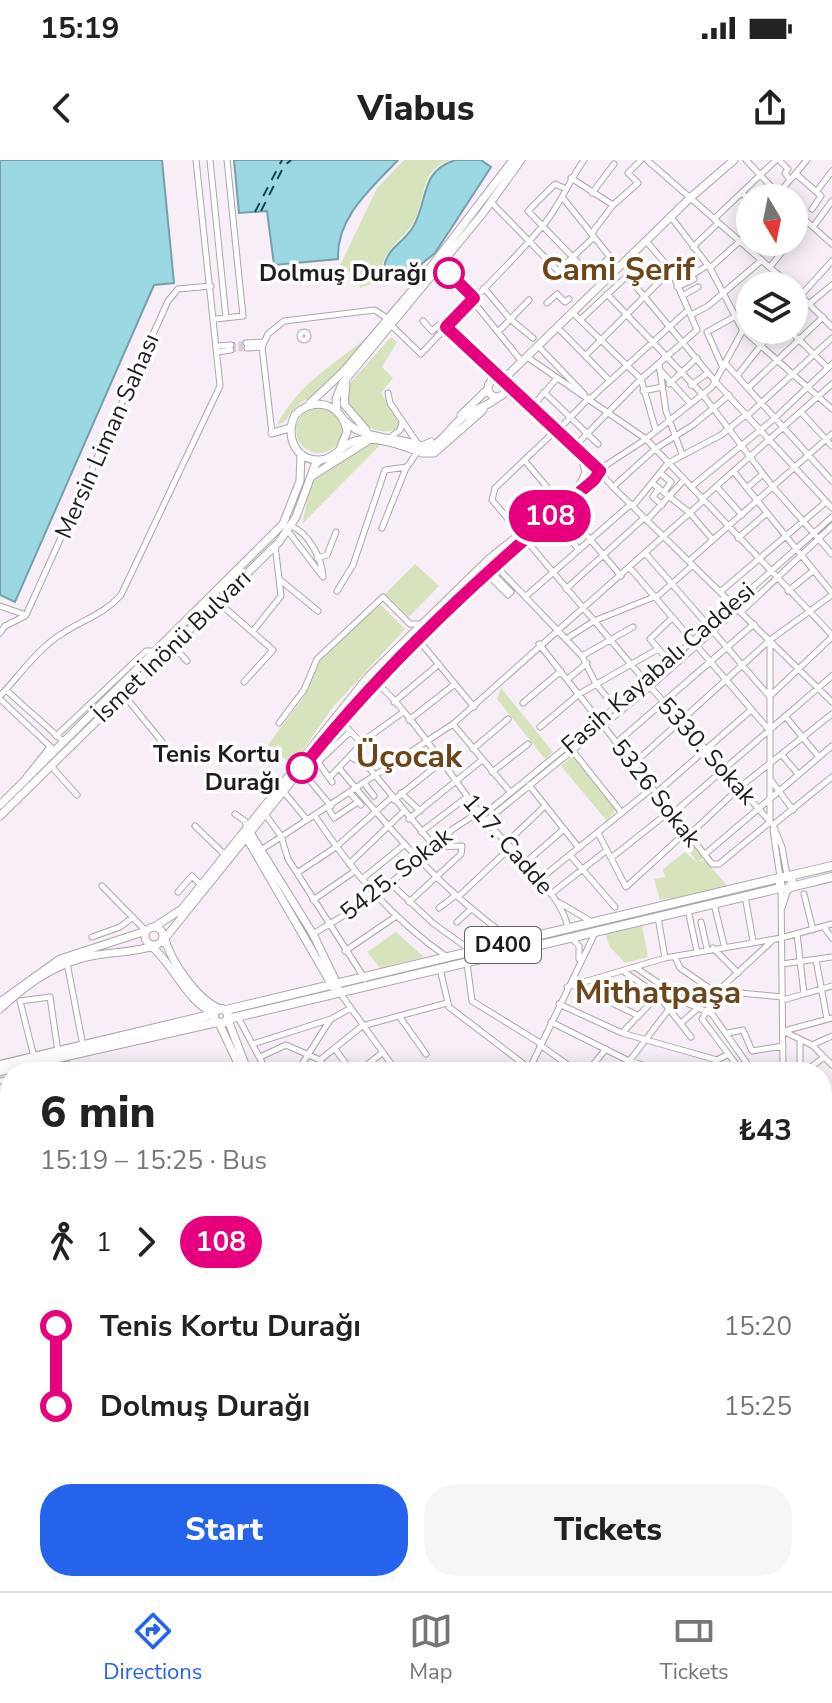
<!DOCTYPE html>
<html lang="en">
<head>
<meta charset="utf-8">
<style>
  :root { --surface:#fff; --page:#f6f6f6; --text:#222; --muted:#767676; --line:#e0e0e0; --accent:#2563eb }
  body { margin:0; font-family:"Nunito Sans",sans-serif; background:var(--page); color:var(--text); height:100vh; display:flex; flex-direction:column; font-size:30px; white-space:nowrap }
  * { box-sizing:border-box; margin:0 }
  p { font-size:26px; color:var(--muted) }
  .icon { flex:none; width:44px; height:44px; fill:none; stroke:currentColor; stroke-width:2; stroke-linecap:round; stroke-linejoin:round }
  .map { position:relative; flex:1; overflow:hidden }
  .side { position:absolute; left:0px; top:902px; width:832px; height:530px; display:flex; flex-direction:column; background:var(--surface); border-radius:32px 32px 0 0; box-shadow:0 4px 20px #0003 }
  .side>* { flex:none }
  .badge { padding:0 16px; border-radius:26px; font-size:28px; line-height:52px }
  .needle { width:52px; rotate:170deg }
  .controls { position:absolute; left:736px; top:24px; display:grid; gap:16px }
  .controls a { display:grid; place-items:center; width:72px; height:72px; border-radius:50%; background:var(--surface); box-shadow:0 4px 20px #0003; font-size:40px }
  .map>.badge { position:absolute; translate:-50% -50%; box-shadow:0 0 0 4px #fff }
  .legs { display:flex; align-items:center; gap:12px; height:88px; padding:0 40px; font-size:26px }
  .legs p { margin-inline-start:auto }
  .head { display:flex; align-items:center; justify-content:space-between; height:136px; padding:0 40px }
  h1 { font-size:44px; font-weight:800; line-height:60px }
  .action { display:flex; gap:16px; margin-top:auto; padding:16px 40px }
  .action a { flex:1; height:92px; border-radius:32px; background:var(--accent); color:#fff; font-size:32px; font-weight:800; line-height:92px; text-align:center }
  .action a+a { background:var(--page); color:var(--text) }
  ul { padding:0 40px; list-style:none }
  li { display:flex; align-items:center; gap:28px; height:80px; font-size:30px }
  li i { display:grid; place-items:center; width:12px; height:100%; margin:0 10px; background:currentColor }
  li i::after { content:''; width:20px; height:20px; margin:-10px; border:6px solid; border-radius:50%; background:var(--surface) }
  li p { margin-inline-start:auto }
  li:first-child i { background:linear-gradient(#0000 50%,currentColor 0) }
  li:last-child i { background:linear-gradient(currentColor 50%,#0000 0) }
  .status { display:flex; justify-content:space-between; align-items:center; height:56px; padding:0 40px; background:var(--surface); direction:ltr }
  .status svg { height:22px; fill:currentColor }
  header { display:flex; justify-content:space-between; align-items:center; height:104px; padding:0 40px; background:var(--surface); font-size:36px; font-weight:800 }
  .dock { display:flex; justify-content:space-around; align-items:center; height:112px; border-top:2px solid var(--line); background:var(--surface); font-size:22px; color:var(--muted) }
  .dock a { display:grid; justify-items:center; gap:4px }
  .dock .active { color:var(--accent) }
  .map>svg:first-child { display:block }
</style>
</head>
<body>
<div class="status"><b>15:19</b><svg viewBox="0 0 49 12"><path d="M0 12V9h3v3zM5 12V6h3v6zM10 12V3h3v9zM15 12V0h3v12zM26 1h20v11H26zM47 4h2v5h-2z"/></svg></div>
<header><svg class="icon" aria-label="back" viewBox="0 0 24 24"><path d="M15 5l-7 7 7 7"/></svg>Viabus<svg class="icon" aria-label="share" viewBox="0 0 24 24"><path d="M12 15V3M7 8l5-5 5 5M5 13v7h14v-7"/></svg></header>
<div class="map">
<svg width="832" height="1431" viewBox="0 0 832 1431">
  <rect width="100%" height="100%" fill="#f7eef7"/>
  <!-- green -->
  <path fill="#d7e3bd" d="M404,0H450C421,10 426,33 416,57C407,79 390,80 381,108L393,116L360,128L357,115L339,108L377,28Z
    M391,177L397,182L382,207L393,218L381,233L399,263L397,270C370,276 362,262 346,243L349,224Z
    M365,179L357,194L325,228L299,244L283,263L277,264C300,223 329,208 365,179Z
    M296 270a23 23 0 1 1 46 0a23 23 0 1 1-46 0Z
    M383,282L302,364C306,350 307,331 315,319C326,300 362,284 383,282Z
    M415,404L439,426L409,457L385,434Z
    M379,443L405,469L333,547L292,605L268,585L303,538L320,501Z
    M501,528L553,592L545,599L497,539Z
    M572,596L616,649L607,661L561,606Z
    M694,686L703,697L699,702L705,700L729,728L671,741L670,738L660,740L654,719L665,717L663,709L685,692L698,703L689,691Z
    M642,765L648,797L625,803L610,787L605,773Z
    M396,772L424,797L380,808L367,792Z"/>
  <!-- water -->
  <path fill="#9cd8e3" stroke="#76a0a8" stroke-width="2" d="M0,0H162L174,123L154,125L15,442L0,435Z
    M234,0H398C372,28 336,57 338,99L274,105L267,51L239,53Z
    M455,0H481L491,7L435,93L419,106L411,122L398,107L393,114L384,108C387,87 403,84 413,67C429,40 419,12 455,0Z"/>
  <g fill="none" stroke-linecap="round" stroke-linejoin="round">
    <!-- canal -->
    <path stroke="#9cd8e3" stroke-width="4" d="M0,1163L10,1175"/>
    <!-- ferry -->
    <path stroke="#10464f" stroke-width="2" stroke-dasharray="10 8" stroke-linecap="butt" d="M261,51L284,6L291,0
      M255,52L282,0"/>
    <!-- minor-tunnel -->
    <path stroke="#d7ced7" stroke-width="5" stroke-dasharray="5 2.5" stroke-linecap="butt" d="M231,185L246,183
      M231,190L247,188"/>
    <defs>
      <path id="minor" d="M210,0L226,158
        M647,0L791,126
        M746,0L782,38
        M779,0L788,9L785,13L790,20
        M796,14L821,36L812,49
        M571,18L613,45
        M816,32L832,11
        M592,33L614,4
        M743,34L750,40
        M778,34L807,0
        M563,38L610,97L590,115L528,51L555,24L566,29
        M491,42L558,111L594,77
        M794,50L832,84
        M671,57L710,108L742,169L832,249
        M714,59L776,0
        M813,67L832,41
        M592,73L613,45L638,23L628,13L641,0
        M794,77L806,62
        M777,82L784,89
        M693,87L718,63
        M770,107L790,82
        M710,108L750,72
        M449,113L474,138
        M692,115L708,105
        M770,126L778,114
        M677,127L694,119
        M484,128L510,159L533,178
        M794,129L832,167
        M607,134L703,235L773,327L832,394
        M682,136L698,127
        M472,140L519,198
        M547,143L557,134L565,142L569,139
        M794,143L832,101
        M809,144L832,125
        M573,153L641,219L656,271
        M691,155L708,146L762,100
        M215,159L243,156L227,0
        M580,160L627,116L715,221L832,348
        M423,161L432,171L439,165L443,170
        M391,165L421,194C461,150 507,109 545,63C561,43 569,21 584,0
        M446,167L496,212L500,219
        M789,170L828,208
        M561,171L610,221
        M300 176a4 4 0 1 1 8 0a4 4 0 1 1-8 0Z
        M498,172L529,140
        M246,183L263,182
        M217,186L231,185
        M247,188L262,187
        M541,189L584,234
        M217,192L231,190
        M585,196L671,110
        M527,197L646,279L832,475
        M659,204L666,251L682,294
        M726,204L832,321
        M723,208L707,172L734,157
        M660,210L691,244
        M737,216L773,170
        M506,224L576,285L613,327L832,542
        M669,224L697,198
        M691,225L708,213
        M748,228L823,157
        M506,231L596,312
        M643,231L662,227
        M544,232L598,284
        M388,233L390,243L418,284
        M590,239L688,150
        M532,247L557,218
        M801,252L832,286
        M748,255L832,178
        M558,270L589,238
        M554,272L495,328L492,340L646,522L773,665L782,687L787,715
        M272,273L262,187L268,174L284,161L375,150L388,159
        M392,276L400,270L402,263
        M576,285L641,219L697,170L671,110L646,81
        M524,300L559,341
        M597,311L646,279L712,227L750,157
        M734,312L832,433
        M660,313L671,322L664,332
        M580,323L585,312L581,298
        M652,323L690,353L713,380
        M613,327L655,289L693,265L729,235
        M691,327L775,258L832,204
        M717,327L742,355
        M659,328L653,337L662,345
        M747,328L763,314
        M702,339L832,224
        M562,346L621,416
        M633,346L668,303L721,275L747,254
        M647,360L684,320
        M560,367L579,390
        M382,368L406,308
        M524,369L523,361L536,346L548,350
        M288,371L323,417C322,399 309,373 291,366
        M738,378L767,353
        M646,394L769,536
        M317,398L327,395L336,372
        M689,401L832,274
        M492,402L582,496L596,524L615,547
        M630,408L769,570
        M497,418L494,421L508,435
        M497,418L511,432
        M279,419L318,451
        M566,429L644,358
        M337,431L353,405L385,310L407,307L418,291
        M788,431L813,411
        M720,432L826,342
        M525,437L631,344
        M218,442L273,490L244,522
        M0,446L26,455L168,141L178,129L211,126
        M741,452L832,366
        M252,472L281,436L275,385
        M0,473L5,466L25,456
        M416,477L474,547
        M566,479L594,461L659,435L693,405
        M770,480V661
        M539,484L712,704H719L770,662
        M173,486L187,501
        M582,496L633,467
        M669,501L650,479L672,458
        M368,517C401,536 456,625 484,658C507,687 563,733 568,769
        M568,519L587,503
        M6,530L64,582
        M124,535L163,583
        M0,536C20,515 38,488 63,473C84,459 103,455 121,435L220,226L196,0
        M770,536L832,477
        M0,539L54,590
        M394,542L439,504
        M523,543L561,511
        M785,556L819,597
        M340,560L361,583
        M409,560L455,524
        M279,563L304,530L317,499L383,437L410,464H422
        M453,564L510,632
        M540,567L579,534L658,489
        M56,576L146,491H153
        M616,583L754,464
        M473,589L508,559
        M572,590L622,653
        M782,595L798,614
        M351,597L370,609L435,687L462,686L461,694L409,742
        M318,602L350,572
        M318,602L332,622
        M633,604L770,480L832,435
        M51,606L77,635
        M339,608C392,672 445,734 514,781
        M301,610L331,646
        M492,612L528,584
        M26,617L50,587
        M329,618L366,579L402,553
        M770,619L793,650
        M364,623L374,636
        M529,625L579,688
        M283,631L307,660
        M350,633L361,645
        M401,633L420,651
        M655,634L751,550
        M394,640L440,603
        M328,648L334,658L358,642
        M235,654L245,661L247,668
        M265,654L281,676L288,699L365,819
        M671,655L832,516
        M315,656C352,711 392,759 447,797
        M482,656L646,522L832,357
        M409,659L482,600
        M486,661L650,527L738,449
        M773,665L832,617
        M195,666L225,695
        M773,670L780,717
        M421,672L467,637
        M598,673L626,727L685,673
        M688,676L740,627L832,554
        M506,683L545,646
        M261,690L453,564L703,341
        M570,695L615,747
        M704,695L832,586
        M611,698L669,652
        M349,704L403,652
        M524,704L564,669
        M297,713L336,687L391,638
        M362,719L404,685
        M539,720L651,629
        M391,724L434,764L473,792
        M102,726L146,771
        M781,729L783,912
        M178,732L192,716L201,725
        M551,734L607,690
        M804,734L813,770
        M745,736L753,781
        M458,737L510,688
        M313,740L355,711
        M560,743L592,762
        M714,744L724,785
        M439,748L456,735
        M782,748L788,729
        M688,750L697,792
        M658,757L665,798
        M457,762L471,749
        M701,762L707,789
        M824,767L832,778
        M313,774L376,736L453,669L479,652
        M797,774L804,834
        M92,777L120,767L133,757
        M571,777L579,786V799
        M713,788L738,813
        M345,791L395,757
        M675,797L680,808L718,834
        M816,800L827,859
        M67,803L83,886
        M467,803L472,841L540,883
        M782,804L832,797
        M635,807L689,844L712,854L753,912
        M440,809L449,847L534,912
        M623,811L658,835L691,877
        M575,825L639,856
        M567,827L665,798L781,778L832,764
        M720,831L782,837
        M340,833L397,912
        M783,840L832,826
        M20,841L50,837L58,892
        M20,841L34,897
        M559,844L622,873L664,829
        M399,856L426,894
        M238,857L267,912
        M551,862L629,901L667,912
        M681,863L697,849
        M783,871L812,885L832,905
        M784,871L832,858
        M622,873L717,900L727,895
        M728,873L743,870L752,891L783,886
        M253,884L331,859L351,848
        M540,885L578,912
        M812,885L832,876
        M335,889L352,912
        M260,897L286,885L320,900L362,866L447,843
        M320,900L329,912
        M750,908L783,905
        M38,912L68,904L73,912
        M279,912H284
        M297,912L330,860
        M358,912L382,893
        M528,912L595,773
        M587,912L606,889
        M621,912L669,849
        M742,912L702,859L721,828L773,780
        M800,912V879
        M810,912V908L824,897
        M0,921L10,919
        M822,930L832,935
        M822,946L832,949
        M822,962H832
        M822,981H832
        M2,983L10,1018
        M822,1003H832
        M822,1021L832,1018
        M0,1026L10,1024
        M822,1042L832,1040
        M822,1064L832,1061
        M822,1084L832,1081
        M822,1103L832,1100
        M3,1107L10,1113
        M0,1111L10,1093
        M822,1129L832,1119
        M822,1148L832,1140
        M822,1167L832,1158
        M822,1176L832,1215
        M0,1180L10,1189
        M0,1206L10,1195
        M822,1226H832
        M0,1244L10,1261
        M822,1259L832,1257
        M0,1281L10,1300
        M832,1288L827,1294L832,1304
        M0,1317L10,1334
        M0,1338L9,1332
        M822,1348L828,1323L827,1298
        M0,1353L10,1368
        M824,1355L832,1359
        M822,1363L832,1327
        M0,1379L10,1371
        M822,1379L832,1384
        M0,1385L10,1377
        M0,1397L10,1410
        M822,1397L832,1402
        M822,1417L832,1423
        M19,1422L26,1431
        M44,1422L51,1431
        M127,1422L133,1431
        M151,1422L155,1431
        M244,1422L251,1431
        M270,1422L277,1431
        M315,1422L320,1431
        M330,1422L334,1431
        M426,1422L428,1431
        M442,1422L444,1431
        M456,1422L458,1431
        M471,1422L473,1431
        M484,1422L485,1431
        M559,1422L562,1431
        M577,1422L582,1431
        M597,1422L600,1431
        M612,1422L613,1431
        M629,1422L630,1431
        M647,1422L648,1431
        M666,1422L667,1431
        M685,1422L686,1431
        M704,1422L705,1431
        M761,1422L797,1431
        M333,1427L341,1422
        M503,1429L536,1422
        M32,1431L43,1422
        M86,1431L98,1423
        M163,1431L179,1422
        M202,1431L215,1422
        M234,1431L241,1422
        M290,1431L301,1422
        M362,1431L375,1422
        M399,1431L415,1422
        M757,1431L759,1422
        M800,1431L803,1422
        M805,1431L807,1422"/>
      <path id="major" d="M488 228a9 9 0 1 1 18 0a9 9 0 1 1-18 0Z
        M346,224L344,244L366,270
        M506,224L509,214L690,38L734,0
        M310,243L343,212L420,121L513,0
        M337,251L336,239L342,224L483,53L521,0
        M461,255L488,229
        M346,262C364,280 399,277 422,286L431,282
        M272,273L290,268
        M339,291L347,272C343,244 314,235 295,255C285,274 294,301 320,300C336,299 343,282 359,280C381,277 400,285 420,292C436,290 448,270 461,259C472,249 486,248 500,236
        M422,293H434L483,250
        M312,316L366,282
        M0,645L283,364L300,321L301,294
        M0,656L279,382L296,357L315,305L320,300
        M249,671L313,774L338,826
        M245,675L333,827
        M145 776a9 9 0 1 1 18 0a9 9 0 1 1-18 0Z
        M154,767L182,749L368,517L489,399L599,311
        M164,776C170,800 196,839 220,849
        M162,782L360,536L493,404L594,320L600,311
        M150,785C173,803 188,844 214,853
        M0,842L60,799L146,771
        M0,849C27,823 59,801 96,795C117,792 137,792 157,785
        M228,860L248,912
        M219,863L242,912
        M0,1117L10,1134
        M0,1136L10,1145
        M0,1221L10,1209
        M0,1229L10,1217"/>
      <path id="highway" d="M789,716L832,706
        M791,727L832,717
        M214 856a7 7 0 1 1 14 0a7 7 0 1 1-14 0Z
        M226,850L779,718
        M228,859L780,728L788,729L792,723L791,717H780V728
        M0,905L214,854
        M0,911L217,862"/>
    </defs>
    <!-- minor casing -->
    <use href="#minor" stroke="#ada5ad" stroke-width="7"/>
    <!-- major casing -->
    <use href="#major" stroke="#ada5ad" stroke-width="9"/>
    <!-- highway casing -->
    <use href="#highway" stroke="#ada5ad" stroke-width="10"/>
    <!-- minor -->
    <use href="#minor" stroke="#fff" stroke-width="5"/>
    <!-- major -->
    <use href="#major" stroke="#fff" stroke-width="7"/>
    <!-- highway -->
    <use href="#highway" stroke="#fff" stroke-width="8"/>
  </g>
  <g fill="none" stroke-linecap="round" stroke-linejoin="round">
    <defs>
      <path id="line-1" d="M302,608C388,500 489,408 594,320L600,311L446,167L474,138L449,113"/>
    </defs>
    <!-- line-1 casing -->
    <use href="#line-1" stroke="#fff" stroke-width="18"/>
    <!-- line-1 -->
    <use href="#line-1" stroke="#e6007e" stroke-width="12"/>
  </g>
  <!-- markers -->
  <g fill="#fff" stroke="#e6007e" stroke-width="4">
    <circle cx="449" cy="113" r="14"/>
    <circle cx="302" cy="608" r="14"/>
  </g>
  <g text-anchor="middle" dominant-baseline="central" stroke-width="7" stroke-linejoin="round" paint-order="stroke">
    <!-- shield labels -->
    <rect fill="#fff" stroke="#626062" stroke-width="2" x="465" y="767" width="76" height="36" rx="6"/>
    <g font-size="22" font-weight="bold" fill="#1f1c1f">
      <text x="503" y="785">D400</text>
    </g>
    <!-- stop labels -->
    <g font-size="24" font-weight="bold" fill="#1f1c1f" stroke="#fff" text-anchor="end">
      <text x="427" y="113">Dolmuş Durağı</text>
      <text x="280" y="594">Tenis Kortu<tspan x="280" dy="28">Durağı</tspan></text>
    </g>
    <!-- street labels -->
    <g font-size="24" fill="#1f1c1f" stroke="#fff">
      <text transform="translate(107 276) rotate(-66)">Mersin Liman Sahası</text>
      <text transform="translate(172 486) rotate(-44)">İsmet İnönü Bulvarı</text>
      <text transform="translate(658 508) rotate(-41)">Fasih Kayabalı Caddesi</text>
      <text transform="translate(707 591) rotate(48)">5330. Sokak</text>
      <text transform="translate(656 633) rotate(52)">5326 Sokak</text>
      <text transform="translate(508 684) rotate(49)">117. Cadde</text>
      <text transform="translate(396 714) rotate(-38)">5425. Sokak</text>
    </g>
    <!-- district labels -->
    <g font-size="32" font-weight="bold" fill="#6e441a" stroke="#fff">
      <text x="618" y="109">Cami Şerif</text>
      <text x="409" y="596">Üçocak</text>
      <text x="658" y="832">Mithatpaşa</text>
    </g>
  </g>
</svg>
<div class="controls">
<a><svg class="needle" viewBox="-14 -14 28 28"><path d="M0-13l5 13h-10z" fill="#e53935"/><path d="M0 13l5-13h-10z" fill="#767676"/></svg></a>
<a><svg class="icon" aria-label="layers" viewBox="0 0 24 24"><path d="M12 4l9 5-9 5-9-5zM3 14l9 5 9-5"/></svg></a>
</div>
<b class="badge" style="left:550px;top:356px;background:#e6007e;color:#fff">108</b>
<section class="side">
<div class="head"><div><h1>6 min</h1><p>15:19 – 15:25 · Bus</p></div><b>₺43</b></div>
<div class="legs"><svg class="icon" aria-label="walk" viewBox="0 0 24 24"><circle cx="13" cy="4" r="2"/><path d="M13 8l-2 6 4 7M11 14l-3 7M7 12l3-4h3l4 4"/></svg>1<svg class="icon" aria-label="forward" viewBox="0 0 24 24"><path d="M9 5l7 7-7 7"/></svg><b class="badge" style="background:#e6007e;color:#fff">108</b></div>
<ul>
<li><i style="color:#e6007e"></i><b>Tenis Kortu Durağı</b><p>15:20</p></li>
<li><i style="color:#e6007e"></i><b>Dolmuş Durağı</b><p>15:25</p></li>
</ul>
<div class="action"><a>Start</a><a>Tickets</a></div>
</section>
</div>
<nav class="dock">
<a class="active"><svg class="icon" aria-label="directions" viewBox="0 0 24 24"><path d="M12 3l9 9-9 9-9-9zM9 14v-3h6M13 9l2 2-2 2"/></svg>Directions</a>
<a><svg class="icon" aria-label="map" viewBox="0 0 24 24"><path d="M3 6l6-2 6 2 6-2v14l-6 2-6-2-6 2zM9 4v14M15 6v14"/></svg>Map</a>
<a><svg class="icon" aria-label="tickets" viewBox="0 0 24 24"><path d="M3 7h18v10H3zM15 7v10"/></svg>Tickets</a>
</nav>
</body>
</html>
